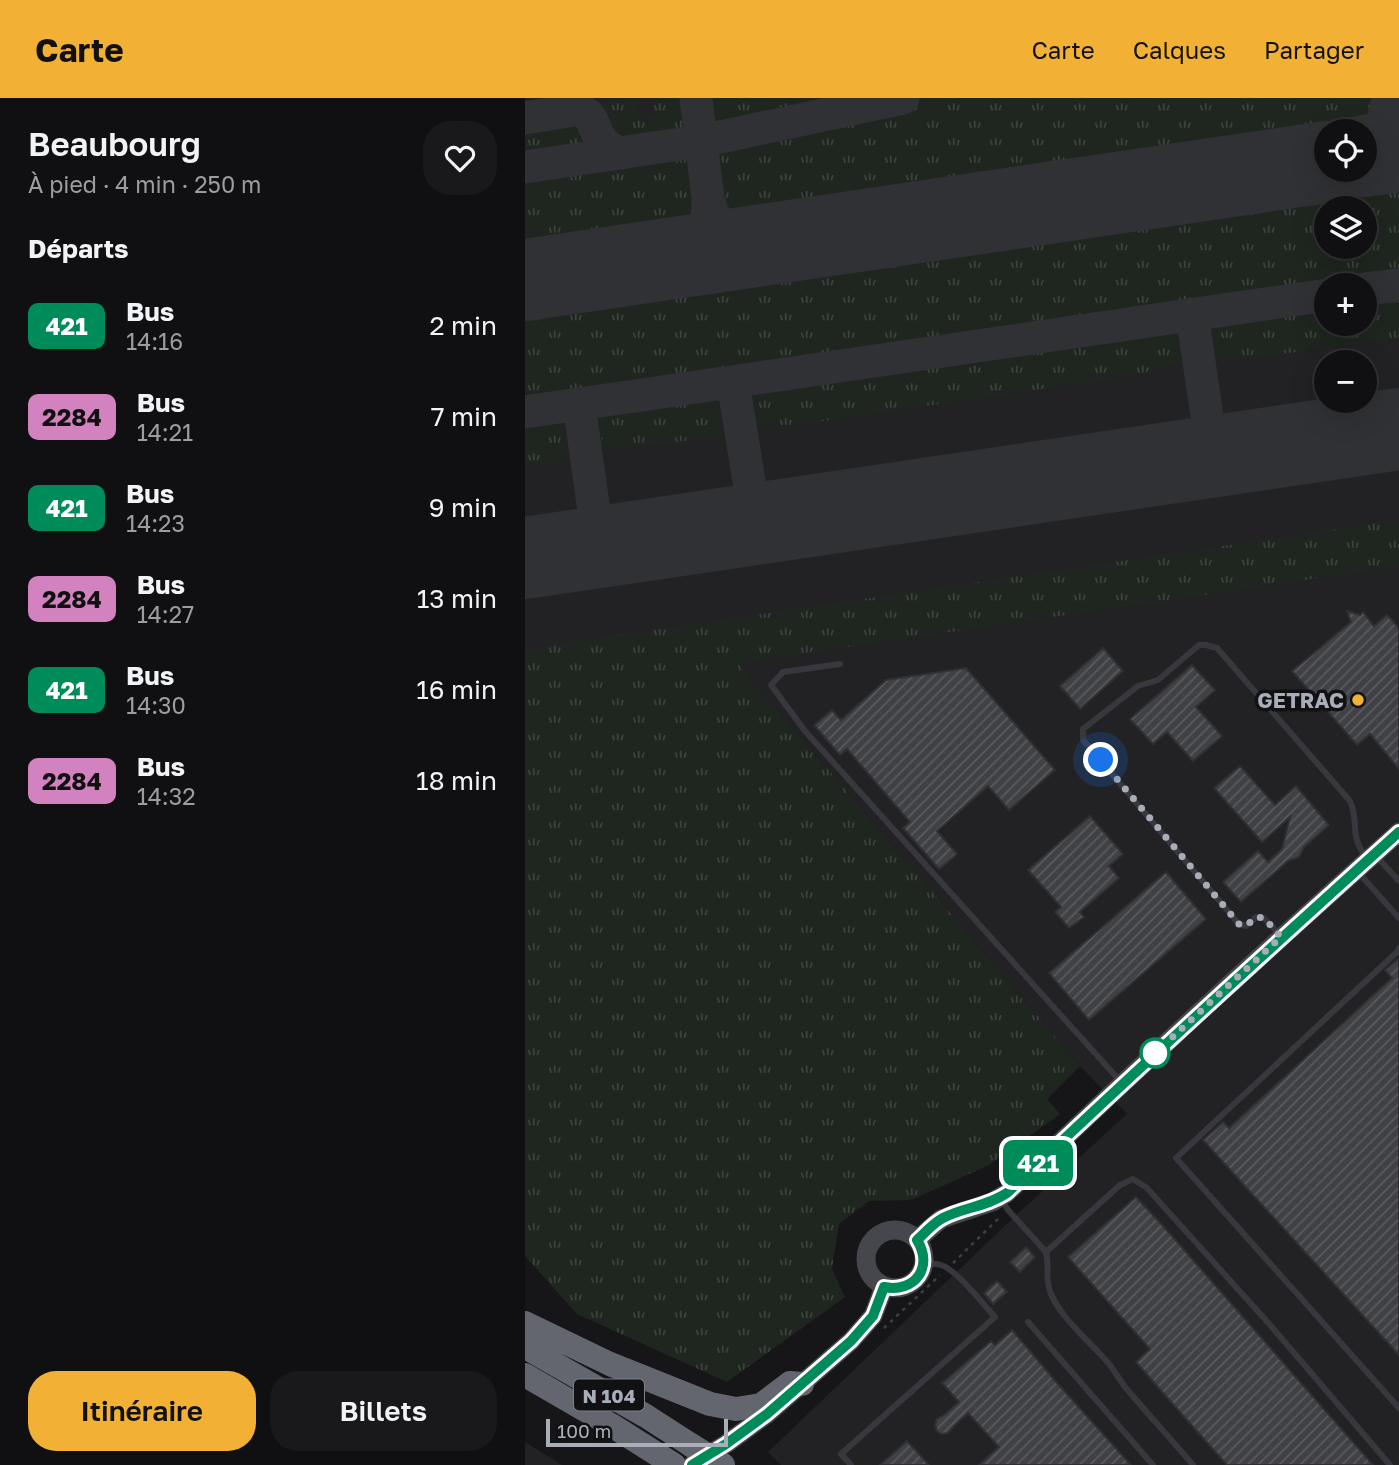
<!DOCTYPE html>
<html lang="fr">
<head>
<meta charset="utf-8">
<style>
  :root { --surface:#101012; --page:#19191b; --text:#f1f3f6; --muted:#9c9d9f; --line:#303032; --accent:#f2b134 }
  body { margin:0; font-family:"Golos Text",sans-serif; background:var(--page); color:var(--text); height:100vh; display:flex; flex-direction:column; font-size:26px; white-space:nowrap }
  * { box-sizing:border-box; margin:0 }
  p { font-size:23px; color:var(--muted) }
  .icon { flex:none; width:38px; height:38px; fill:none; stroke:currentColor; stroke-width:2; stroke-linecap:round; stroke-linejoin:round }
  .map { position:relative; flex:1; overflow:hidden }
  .panel { display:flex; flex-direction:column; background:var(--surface); width:525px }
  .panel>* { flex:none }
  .badge { padding:0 14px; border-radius:10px; font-size:24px; line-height:46px }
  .tools { position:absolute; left:789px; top:21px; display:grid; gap:14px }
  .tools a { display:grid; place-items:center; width:63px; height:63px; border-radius:50%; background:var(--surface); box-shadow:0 7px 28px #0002,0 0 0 2px var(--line); font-size:35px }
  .scale { position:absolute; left:21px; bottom:18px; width:182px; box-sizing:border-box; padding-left:7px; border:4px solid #a8adb8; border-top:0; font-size:19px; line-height:24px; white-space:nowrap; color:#a8adb8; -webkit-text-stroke:5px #111113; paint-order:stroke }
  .you { position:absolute; width:35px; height:35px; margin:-18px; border:5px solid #fff; border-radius:50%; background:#1a73e8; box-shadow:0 0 0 10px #1a73e833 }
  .map>.badge { position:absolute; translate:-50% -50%; box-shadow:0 0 0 4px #fff }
  h2 { padding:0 28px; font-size:26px; line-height:63px }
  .round { display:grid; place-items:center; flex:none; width:74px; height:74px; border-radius:28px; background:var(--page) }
  .summary { display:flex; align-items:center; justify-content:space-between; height:119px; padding:0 28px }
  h1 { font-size:33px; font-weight:600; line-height:52px }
  .button { display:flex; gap:14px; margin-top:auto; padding:14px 28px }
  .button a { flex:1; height:80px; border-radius:28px; background:var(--accent); color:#111; font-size:28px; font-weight:600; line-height:80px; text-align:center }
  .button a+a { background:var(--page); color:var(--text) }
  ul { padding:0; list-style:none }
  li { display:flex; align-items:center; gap:21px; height:91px; padding:0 28px }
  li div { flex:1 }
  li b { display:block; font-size:26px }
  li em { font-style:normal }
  li .badge { min-width:77px; font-weight:700; text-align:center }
  header { display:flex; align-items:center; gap:42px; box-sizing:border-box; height:98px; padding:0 35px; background:var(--accent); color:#111 }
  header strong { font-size:33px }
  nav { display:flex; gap:38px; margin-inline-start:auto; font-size:24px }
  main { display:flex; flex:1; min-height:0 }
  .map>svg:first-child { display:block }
</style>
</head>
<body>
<header>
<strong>Carte</strong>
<nav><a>Carte</a><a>Calques</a><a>Partager</a></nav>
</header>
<main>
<section class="panel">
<div class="summary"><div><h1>Beaubourg</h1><p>À pied · 4 min · 250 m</p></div><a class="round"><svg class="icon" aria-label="heart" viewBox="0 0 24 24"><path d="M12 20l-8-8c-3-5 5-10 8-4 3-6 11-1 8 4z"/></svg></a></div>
<h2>Départs</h2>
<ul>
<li><span class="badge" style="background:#008b5a;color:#fff">421</span><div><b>Bus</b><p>14:16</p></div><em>2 min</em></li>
<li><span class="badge" style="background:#d282be;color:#111">2284</span><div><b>Bus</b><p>14:21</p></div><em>7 min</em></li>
<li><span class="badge" style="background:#008b5a;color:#fff">421</span><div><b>Bus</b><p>14:23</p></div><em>9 min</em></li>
<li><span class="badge" style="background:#d282be;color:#111">2284</span><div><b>Bus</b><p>14:27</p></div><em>13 min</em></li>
<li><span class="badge" style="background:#008b5a;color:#fff">421</span><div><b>Bus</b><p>14:30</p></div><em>16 min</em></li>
<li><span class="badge" style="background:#d282be;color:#111">2284</span><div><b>Bus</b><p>14:32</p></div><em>18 min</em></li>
</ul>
<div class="button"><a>Itinéraire</a><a>Billets</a></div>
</section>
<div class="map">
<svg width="874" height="1367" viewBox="0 0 874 1367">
  <defs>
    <pattern id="grass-tufts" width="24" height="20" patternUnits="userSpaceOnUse" patternTransform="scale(1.75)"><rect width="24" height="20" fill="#1e261f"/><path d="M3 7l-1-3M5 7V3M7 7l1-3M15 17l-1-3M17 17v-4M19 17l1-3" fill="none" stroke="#3c433d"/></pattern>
    <pattern id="building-hatch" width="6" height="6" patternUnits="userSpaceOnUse" patternTransform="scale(1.75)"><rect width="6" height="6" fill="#404145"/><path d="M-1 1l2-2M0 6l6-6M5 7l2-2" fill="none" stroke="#595a5e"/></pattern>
  </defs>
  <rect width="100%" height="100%" fill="#161618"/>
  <!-- built -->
  <path fill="#222225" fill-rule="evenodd" d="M0,0H874V1367H256L243,1354L488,1120L602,1016L555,968L213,565L0,596ZM802,33H840V72H802ZM802,110H840V149H802ZM802,187H840V226H802ZM802,264H840V303H802Z
    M0,1344L37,1367H0Z"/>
  <!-- grass -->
  <path fill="url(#grass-tufts)" fill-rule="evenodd" d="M97,0H117V2L111,3L113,21L131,18L128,0H161L160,28L154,32C142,35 110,46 99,44C91,42 82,34 79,26C76,19 77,11 76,4Z
    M180,0H344L286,12L202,23C187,22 183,14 180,0Z
    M410,0H855V3L849,22L839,33H802L801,45L251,127C238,128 225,130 213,123C193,113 179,77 190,57C194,50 200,47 207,43Z
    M51,21L57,23L60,29C54,60 25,58 0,62V28L19,25L22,28L31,27L33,23Z
    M147,55C154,56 162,58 166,64C178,78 178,107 169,122C162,133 149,139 137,143L0,163V76Z
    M874,71V174L0,302V200ZM802,110H840V149H802Z
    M874,200V240L720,261L692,260L687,229L801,211L802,226H840V205Z
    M652,234L657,264L611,277L278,326L230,328L225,297Z
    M191,302L197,339L78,351L73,319Z
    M37,324L41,356L40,362L0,368V329Z
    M874,422V468L213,565L555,968L522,1001L535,1016L464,1067L386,1102L344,1103L314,1126L307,1171L320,1199L202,1284L52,1216L0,1158V551Z"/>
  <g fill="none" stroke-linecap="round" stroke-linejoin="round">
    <!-- taxiway -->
    <path stroke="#303135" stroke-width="33" d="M171,0L183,101C193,139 219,147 255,144
      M0,20L50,12C78,14 61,46 97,55
      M840,48L858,23L863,0
      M789,66L802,63
      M0,69L176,43L378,0
      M126,164C162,155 185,143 183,101
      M840,191L874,187
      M667,216L688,359
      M208,284L231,426
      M54,306L74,449
      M0,314L802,197"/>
    <!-- runway -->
    <path stroke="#303135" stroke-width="82" d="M840,58L874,53
      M0,182L802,64
      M0,460L874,331"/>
  </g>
  <!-- building -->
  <path fill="url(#building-hatch)" stroke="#303034" stroke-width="2" d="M822,513L835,517L838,514L849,528L862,517L874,530V671L845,636L832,647L767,573L826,524Z
    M578,550L598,573L555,611L535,588Z
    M667,567L690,592L671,609L697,638L668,663L642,634L628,646L605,621Z
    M441,570L530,672L484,712L463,688L412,733L432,756L414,771L378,730L385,724L322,651L315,657L289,627L307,612L316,622L361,582Z
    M715,668L750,707L771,688L804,727L779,749L774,759L763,763L716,804L698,784L733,753L743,764L757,751L765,719L737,744L689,690Z
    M565,718L598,756L584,768L594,780L555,814L559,819L544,830L530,814L536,809L503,772Z
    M641,774L681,821L564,922L524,875Z
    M874,860V1257L678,1042L698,1024L704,1030L867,880L860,872Z
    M611,1099L639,1129L848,1367H702L647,1305L611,1264L625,1251L543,1159Z
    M501,1149L510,1159L495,1174L485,1164Z
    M472,1183L482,1194L468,1206L459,1195Z
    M487,1232L533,1286L606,1367H454L474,1349L443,1315L429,1328L423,1335L416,1336L412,1333L410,1327L412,1321L419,1317L434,1304L417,1285L466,1243L470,1247Z
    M382,1343L404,1367H355Z"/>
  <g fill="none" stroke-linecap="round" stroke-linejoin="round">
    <!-- path -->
    <path stroke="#3d3f44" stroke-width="2.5" stroke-dasharray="3.5 5" stroke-linecap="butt" d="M428,1165L476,1118
      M359,1230L415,1177"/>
    <!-- lane -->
    <path stroke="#37383d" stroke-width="6" d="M315,566L258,574L246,587L280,633L596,984
      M851,758L874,783
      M833,774L874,820
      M755,837L739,820L731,819L721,828L714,826L558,642V631L613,588L633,582L674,547H681L692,550L825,703C835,725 823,737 842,760
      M874,850L873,853L651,1060L874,1310
      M476,1101L483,1112L521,1154C525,1170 519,1179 526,1196C537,1222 567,1245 585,1267C590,1274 595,1282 600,1289C622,1315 646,1341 668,1367
      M521,1154L595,1087L608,1081L622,1090L746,1228L865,1367
      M503,1224L628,1367
      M326,1367L316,1356L470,1219C458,1206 432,1172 416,1167C410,1165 404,1166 399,1166"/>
    <!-- secondary -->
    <path stroke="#45474d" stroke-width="19" d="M341 1161a29 29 0 1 1 58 0a29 29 0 1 1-58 0Z
      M392,1142L416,1121L467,1104L482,1095C610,972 741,852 874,734
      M167,1367L201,1346L242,1316L326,1243L348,1218L359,1189"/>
    <!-- highway -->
    <path stroke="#63666e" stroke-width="24" d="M0,1225L85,1266L185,1306L211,1311L236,1307L265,1285L277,1286
      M0,1249L121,1318L166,1347
      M0,1277L86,1327L149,1367"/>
    <!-- highway-bridge -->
    <path stroke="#63666e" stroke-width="24" d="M166,1347L198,1367"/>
  </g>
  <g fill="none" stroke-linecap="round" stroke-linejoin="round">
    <defs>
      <path id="line" d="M167,1367L201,1346L242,1316L326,1243L348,1218L359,1189C390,1195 409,1169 392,1142C400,1135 408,1125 418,1120C439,1109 461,1109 482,1095C611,972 742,853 874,734"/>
    </defs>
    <!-- line casing -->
    <use href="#line" stroke="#fff" stroke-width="16"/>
    <!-- line -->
    <use href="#line" stroke="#008b5a" stroke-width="10"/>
    <!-- walk -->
    <path stroke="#a8adb8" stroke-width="7" stroke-dasharray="0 12.6" d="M576,662L714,826L721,828L731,819L739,820L756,839L627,958L630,955"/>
  </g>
  <!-- markers -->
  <circle fill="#f2b134" stroke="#111113" stroke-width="2.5" cx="833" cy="602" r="7"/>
  <circle fill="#fff" stroke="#008b5a" stroke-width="3.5" cx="630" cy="955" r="14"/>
  <g text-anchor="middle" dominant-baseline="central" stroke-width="7" stroke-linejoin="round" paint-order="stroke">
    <!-- shield labels -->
    <rect fill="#111113" stroke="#7b7e86" stroke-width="2" x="49" y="1281.5" width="70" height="31" rx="5"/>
    <g font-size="19" font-weight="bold" fill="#a8adb8">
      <text x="84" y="1297">N 104</text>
    </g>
    <!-- poi labels -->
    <g font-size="21" font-weight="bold" fill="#a8adb8" stroke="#111113" text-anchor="end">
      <text x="819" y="602">GETRAC</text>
    </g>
  </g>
</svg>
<div class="tools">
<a><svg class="icon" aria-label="locate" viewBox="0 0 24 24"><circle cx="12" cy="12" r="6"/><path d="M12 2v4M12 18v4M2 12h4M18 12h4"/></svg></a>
<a><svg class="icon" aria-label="layers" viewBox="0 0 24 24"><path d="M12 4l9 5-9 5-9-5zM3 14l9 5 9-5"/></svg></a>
<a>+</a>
<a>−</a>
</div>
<div class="scale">100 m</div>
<div class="you" style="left:576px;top:662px"></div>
<b class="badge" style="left:513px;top:1065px;background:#008b5a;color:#fff">421</b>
</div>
</main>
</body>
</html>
